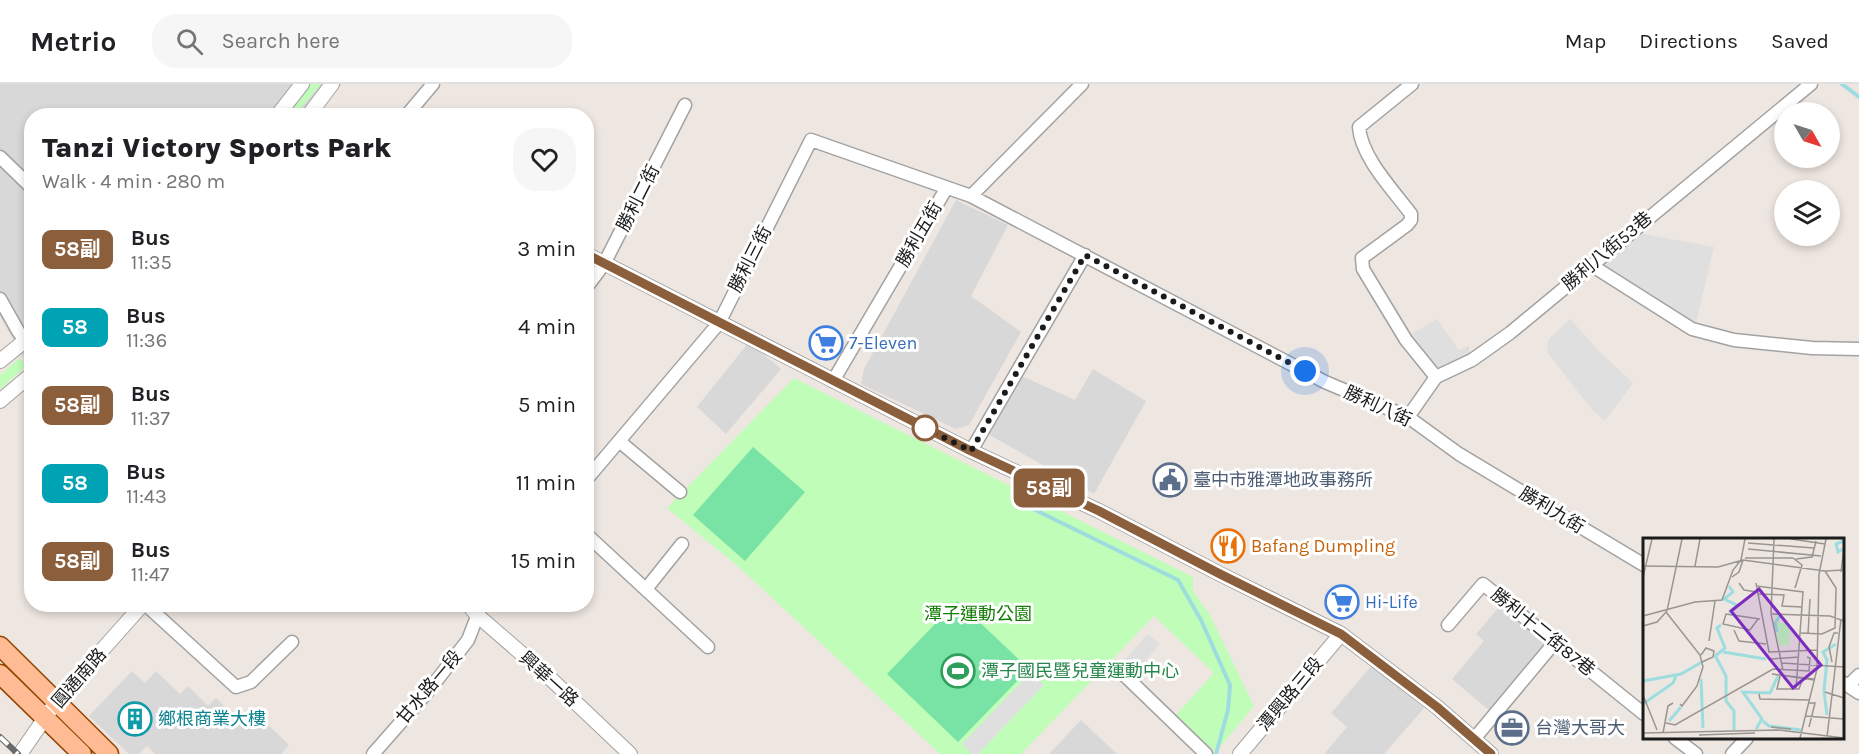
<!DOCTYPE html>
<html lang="en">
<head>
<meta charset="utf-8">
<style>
  :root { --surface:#fff; --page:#f6f6f6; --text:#202124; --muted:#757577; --line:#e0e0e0 }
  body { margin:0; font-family:Karla,"Noto Sans TC",sans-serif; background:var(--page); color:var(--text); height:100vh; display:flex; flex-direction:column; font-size:22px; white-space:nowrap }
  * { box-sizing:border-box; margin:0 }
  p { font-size:20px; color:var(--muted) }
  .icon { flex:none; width:33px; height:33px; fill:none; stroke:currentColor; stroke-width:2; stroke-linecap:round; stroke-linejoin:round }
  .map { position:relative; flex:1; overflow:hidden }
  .details { position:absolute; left:24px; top:24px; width:570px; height:504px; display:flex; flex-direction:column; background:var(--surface); border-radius:24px; box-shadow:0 3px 9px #0003 }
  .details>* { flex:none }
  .badge { padding:0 12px; border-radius:9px; font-size:21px; line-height:39px }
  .needle { width:39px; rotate:129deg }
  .tools { position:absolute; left:1774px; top:18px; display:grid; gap:12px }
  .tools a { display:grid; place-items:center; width:66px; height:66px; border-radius:50%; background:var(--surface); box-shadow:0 3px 9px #0003; font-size:30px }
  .you { position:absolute; width:30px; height:30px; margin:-15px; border:4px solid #fff; border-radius:50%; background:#1a73e8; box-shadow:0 0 0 9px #1a73e833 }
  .map>.badge { position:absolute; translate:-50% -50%; box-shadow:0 0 0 3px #fff }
  .round { display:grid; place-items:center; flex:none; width:63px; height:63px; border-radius:24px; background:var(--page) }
  .head { display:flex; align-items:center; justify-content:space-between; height:102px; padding:0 18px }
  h1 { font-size:28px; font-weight:800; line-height:45px }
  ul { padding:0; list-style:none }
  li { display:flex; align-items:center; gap:18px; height:78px; padding:0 18px }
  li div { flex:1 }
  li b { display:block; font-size:22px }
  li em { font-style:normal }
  li .badge { min-width:66px; font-weight:700; text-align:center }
  header { display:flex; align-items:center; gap:36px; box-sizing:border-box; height:84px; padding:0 30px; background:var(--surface); border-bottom:2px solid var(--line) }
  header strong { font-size:28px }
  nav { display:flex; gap:33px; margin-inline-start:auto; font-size:21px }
  .search { width:420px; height:54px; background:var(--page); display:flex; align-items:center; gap:15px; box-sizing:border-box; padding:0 21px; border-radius:24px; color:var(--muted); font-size:22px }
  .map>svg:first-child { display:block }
</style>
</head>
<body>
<header>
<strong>Metrio</strong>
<div class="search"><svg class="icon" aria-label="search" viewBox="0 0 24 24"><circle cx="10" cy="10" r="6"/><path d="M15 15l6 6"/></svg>Search here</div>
<nav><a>Map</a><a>Directions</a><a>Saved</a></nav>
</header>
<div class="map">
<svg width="1859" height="670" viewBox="0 0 1859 670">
  <rect width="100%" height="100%" fill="#eee6e0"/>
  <!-- residential -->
  <path fill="#d9d8d8" d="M0,0H342L317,31L32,32L31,287L0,232Z
    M956,116L1008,141L971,212L1021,248L969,341L956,345L861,300L864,285Z
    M749,258L781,285L726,350L697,323Z
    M1093,285L1146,317L1094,410L986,349L1015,289L1075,316Z
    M1501,521L1547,560L1490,627L1452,595L1484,557L1476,550Z
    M1373,580L1424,624L1384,670H1324L1347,643L1331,629Z
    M132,587L145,599L156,587L180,610L188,602L208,622L216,614L233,631L239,624L259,643L265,638L289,661L281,670H155L147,662L139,670H129L89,632Z
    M1081,636L1117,670H1049Z"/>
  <!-- park -->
  <path fill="#c0fdb8" d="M311,0H321L295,31L286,32Z
    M18,275L25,279V283L0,305V291Z
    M794,294L1193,493V507L1210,531L1254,622L1216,668L1175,632L1214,589L1154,532L1021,670H940L740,484L667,424Z"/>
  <!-- pitch -->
  <path fill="#78e3a4" d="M753,363L805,408L745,477L693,431Z
    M957,517L1029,585L958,658L887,590Z"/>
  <!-- parking -->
  <path fill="#dfdfdf" d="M1638,149L1714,163L1695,243L1599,182Z
    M1437,235L1459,266L1469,262L1471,274L1436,290L1406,253Z
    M1570,235L1598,266L1633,299L1605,337L1593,327L1547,268L1548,256Z
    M1148,550L1160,560L1133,591L1121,580Z
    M1031,588L1044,601L978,670H972L962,660Z"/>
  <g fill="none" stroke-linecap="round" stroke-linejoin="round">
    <!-- stream -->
    <path stroke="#9ddddf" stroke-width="4" d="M1842,0L1859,13
      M1019,418L1178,496L1201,536L1230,601L1228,626L1216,670"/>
    <defs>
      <path id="minor" d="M1412,0L1359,43C1361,73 1393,106 1411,130V136L1407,141L1362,174L1363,185L1406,256L1436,293
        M406,32L433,0
        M0,73L32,104
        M971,112L1082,0
        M1591,181L1692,245L1734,256L1812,264L1859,265
        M586,204L604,180L685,21
        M0,215L18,247L32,266
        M833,297L946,105
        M1408,333L1436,293L1472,276L1510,249L1811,0
        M619,357L680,408
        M971,367L1085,171
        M586,396L719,239L811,56L971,112L1325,298L1408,333L1459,370L1644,481
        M586,450L708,563
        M646,505L682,460
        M145,520L236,603L251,598L292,558
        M1448,541L1483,500L1644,630
        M1116,583L1206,670
        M1842,598L1859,609
        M1849,601L1859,591
        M1675,654L1696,670
        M1474,655L1555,558
        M373,670L430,605L468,556L482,520
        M1732,670L1747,654"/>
      <path id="tertiary" d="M277,32L302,0
        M308,32L332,0
        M586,170L971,367L1099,427L1220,490L1341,550L1437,623L1491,670
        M0,277L32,251
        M0,317L32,290
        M468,520L477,531L552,596L630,670
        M20,670L56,618L143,520
        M1240,670L1341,550"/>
      <path id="primary" d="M0,562L109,670
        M0,590L82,670"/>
    </defs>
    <!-- minor casing -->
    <use href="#minor" stroke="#a2a2a2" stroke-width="15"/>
    <!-- tertiary casing -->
    <use href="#tertiary" stroke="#a2a2a2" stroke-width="16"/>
    <!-- primary casing -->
    <use href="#primary" stroke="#924400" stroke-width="21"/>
    <!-- minor -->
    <use href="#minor" stroke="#fff" stroke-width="12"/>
    <!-- tertiary -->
    <use href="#tertiary" stroke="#fff" stroke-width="14"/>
    <!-- primary -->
    <use href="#primary" stroke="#ffbb93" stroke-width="18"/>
    <defs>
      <path id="rail" d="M0,653L18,670"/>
    </defs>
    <!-- rail casing -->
    <use href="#rail" stroke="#696969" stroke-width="6"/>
    <!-- rail -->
    <use href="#rail" stroke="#fff" stroke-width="4" stroke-dasharray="11" stroke-linecap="butt"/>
  </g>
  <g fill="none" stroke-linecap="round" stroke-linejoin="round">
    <defs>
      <path id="line" d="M586,170L971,367L1099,427L1220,490L1341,550L1437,623L1491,670"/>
    </defs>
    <!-- line casing -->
    <use href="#line" stroke="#fff" stroke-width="14"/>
    <!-- line -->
    <use href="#line" stroke="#8b5e3c" stroke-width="9"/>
    <!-- walk -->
    <path stroke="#1b1b1b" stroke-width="6" stroke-dasharray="0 10.8" d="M925,344L971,367L1085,171L1305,287"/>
  </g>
  <!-- icons -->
  <defs>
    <symbol id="supermarket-ring" viewBox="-11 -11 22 22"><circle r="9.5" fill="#fff" stroke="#3f7fe0" stroke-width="1.5"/><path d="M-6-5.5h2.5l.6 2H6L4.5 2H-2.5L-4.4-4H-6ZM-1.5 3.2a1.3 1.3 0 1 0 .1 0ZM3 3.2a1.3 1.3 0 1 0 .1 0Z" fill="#3f7fe0"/></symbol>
    <symbol id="civic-ring" viewBox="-11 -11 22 22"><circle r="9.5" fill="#fff" stroke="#5c6f8a" stroke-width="1.5"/><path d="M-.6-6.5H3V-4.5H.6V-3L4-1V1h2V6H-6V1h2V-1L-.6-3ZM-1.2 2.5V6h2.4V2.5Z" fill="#5c6f8a"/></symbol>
    <symbol id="restaurant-ring" viewBox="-11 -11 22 22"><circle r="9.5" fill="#fff" stroke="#e8710a" stroke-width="1.5"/><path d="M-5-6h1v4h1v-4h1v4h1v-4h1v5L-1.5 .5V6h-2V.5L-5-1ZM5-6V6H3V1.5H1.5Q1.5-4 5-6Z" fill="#e8710a"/></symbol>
    <symbol id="stadium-ring" viewBox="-11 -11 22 22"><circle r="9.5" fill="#fff" stroke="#2e9e5b" stroke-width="1.5"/><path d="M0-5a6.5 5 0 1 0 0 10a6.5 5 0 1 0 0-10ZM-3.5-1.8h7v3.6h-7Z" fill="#2e9e5b"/></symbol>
    <symbol id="building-ring" viewBox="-11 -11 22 22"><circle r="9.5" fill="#fff" stroke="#0f9aa8" stroke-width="1.5"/><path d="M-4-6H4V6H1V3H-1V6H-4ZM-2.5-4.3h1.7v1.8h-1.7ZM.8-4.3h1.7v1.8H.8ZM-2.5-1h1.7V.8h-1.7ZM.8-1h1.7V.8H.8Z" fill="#0f9aa8"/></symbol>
    <symbol id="office-ring" viewBox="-11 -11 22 22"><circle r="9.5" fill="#fff" stroke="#5c6f8a" stroke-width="1.5"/><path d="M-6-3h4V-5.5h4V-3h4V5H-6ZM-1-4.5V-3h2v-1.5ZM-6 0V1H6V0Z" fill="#5c6f8a"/></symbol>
  </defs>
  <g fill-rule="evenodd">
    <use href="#supermarket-ring" x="807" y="240" width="38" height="38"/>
    <use href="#civic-ring" x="1151" y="377" width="38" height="38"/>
    <use href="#restaurant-ring" x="1209" y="443" width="38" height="38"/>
    <use href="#supermarket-ring" x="1323" y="499" width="38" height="38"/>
    <use href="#stadium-ring" x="939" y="568" width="38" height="38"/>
    <use href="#building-ring" x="116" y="616" width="38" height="38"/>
    <use href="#office-ring" x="1493" y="625" width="38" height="38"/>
  </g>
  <!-- markers -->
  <circle fill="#fff" stroke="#8b5e3c" stroke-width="3" cx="925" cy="344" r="12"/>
  <g text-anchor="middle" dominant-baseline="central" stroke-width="6" stroke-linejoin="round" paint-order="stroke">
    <!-- street labels -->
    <g font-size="18" fill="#1b1b1b" stroke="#fff">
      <text transform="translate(638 114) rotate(-63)">勝利二街</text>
      <text transform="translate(919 150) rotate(-60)">勝利五街</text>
      <text transform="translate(1607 167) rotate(-40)">勝利八街53巷</text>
      <text transform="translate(750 175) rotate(-63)">勝利三街</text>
      <text transform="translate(1378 322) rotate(25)">勝利八街</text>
      <text transform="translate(1552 426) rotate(31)">勝利九街</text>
      <text transform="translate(1543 548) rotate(39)">勝利十二街87巷</text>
      <text transform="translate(79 594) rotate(-49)">圓通南路</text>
      <text transform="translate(549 595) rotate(42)">興華一路</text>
      <text transform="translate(429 603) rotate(-50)">甘水路一段</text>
      <text transform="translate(1290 610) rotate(-50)">潭興路三段</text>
    </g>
    <!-- shop labels -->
    <g font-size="18" fill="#366cbe" stroke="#fff" text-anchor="start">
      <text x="849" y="259">7-Eleven</text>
      <text x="1365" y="518">Hi-Life</text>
    </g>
    <!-- service labels -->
    <g font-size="18" fill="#4e5e75" stroke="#fff" text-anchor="start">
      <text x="1193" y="396">臺中市雅潭地政事務所</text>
      <text x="1535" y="644">台灣大哥大</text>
    </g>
    <!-- food labels -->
    <g font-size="18" fill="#c56008" stroke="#fff" text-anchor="start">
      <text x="1251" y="462">Bafang Dumpling</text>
    </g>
    <!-- park labels -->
    <g font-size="18" fill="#137e04" stroke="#fff">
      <text x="978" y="530">潭子運動公園</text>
    </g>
    <!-- leisure labels -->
    <g font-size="18" fill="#27864d" stroke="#fff" text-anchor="start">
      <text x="981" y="587">潭子國民暨兒童運動中心</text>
    </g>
    <!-- culture labels -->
    <g font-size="18" fill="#0d838f" stroke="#fff" text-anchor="start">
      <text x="158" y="635">鄉根商業大樓</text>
    </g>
  </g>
  <!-- overview -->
  <g transform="translate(1643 454)">
    <rect width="201" height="201" fill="#eee6e0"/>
    <path d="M134,77H137L134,84L147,86L146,108L136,107L131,84Z" fill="#c0fdb8"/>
    <path fill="none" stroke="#9ddddf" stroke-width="3" d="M200,11L195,14L193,6L201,3M86,48L90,54L81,61L94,67L86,75M134,94L132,85L138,77M80,114L123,121M71,119L82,110L74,90L78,87M73,119L83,138V163L91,173V192M58,141L60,190M0,143L38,136L59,124M0,166L30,145L33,138M184,177L181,153L184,122L180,114L193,106M26,183L38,169M120,183L126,188L158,192M113,191L119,181L100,154L127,155L135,138"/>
    <path fill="none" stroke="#9a9591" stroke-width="1.5" d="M131,1L128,76L140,132M148,1L182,6M105,5L171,10M105,11L178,18M102,20H150L159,27L152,50M153,21L169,19L173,3M0,28L75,29L100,22L182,33L193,50L192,90L179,96L158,95M52,28L57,1M183,33L201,32M198,34L201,10M0,39L9,1M89,39L96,34L100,22M96,45L101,52L114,54M113,45L126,114L175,112M113,48L160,54L153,151M114,56L141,57L139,68L159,69M23,74L57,117L60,129L54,148L39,168L37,166M129,76L187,78L201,83M0,78L52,64L79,62L90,32L98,22L102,1M115,81L107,92L80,86L83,76L117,81M0,88L14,84L24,73L39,1M91,92L96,103L123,106M165,96L167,61M66,103L72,63M58,117L63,110L71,113L70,119L59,124M128,121L156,119M189,124L186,109L191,95H195M139,125L201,129M137,138L134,151H156L160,140M171,142L129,136L171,141M182,154L201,160M116,156L117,161L166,162M0,157L14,192M166,165H172L166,189M162,178L201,181M23,185L32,187L130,131L166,133L167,120L164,119M128,189L148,191M0,195L136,192L201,200M20,195L25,168L30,165M56,197L112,195M184,199L198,81M157,200L174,131L176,36L183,1"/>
    <path fill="#7b2cbf" fill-opacity="0.15" stroke="#7b2cbf" stroke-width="3" d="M116,51L178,127L150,150L88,73Z"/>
    <rect width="201" height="201" fill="none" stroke="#1b1b1b" stroke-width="3"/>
  </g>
</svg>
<div class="tools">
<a><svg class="needle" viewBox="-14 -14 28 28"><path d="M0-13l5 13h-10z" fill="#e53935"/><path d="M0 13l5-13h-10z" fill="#757577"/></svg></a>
<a><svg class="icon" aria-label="layers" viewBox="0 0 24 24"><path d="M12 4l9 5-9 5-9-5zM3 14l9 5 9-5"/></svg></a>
</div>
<div class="you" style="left:1305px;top:287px"></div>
<b class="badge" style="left:1049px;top:404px;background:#8b5e3c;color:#fff">58副</b>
<section class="details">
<div class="head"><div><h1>Tanzi Victory Sports Park</h1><p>Walk · 4 min · 280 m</p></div><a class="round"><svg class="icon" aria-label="heart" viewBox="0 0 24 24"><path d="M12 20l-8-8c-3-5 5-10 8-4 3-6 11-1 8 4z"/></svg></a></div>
<ul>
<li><span class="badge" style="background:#8b5e3c;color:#fff">58副</span><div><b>Bus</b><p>11:35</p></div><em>3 min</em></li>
<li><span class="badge" style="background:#00a3b4;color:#fff">58</span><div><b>Bus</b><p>11:36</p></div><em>4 min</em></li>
<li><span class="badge" style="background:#8b5e3c;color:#fff">58副</span><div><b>Bus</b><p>11:37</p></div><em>5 min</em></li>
<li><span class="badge" style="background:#00a3b4;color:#fff">58</span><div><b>Bus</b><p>11:43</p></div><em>11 min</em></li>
<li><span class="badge" style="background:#8b5e3c;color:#fff">58副</span><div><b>Bus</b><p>11:47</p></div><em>15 min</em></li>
</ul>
</section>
</div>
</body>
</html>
